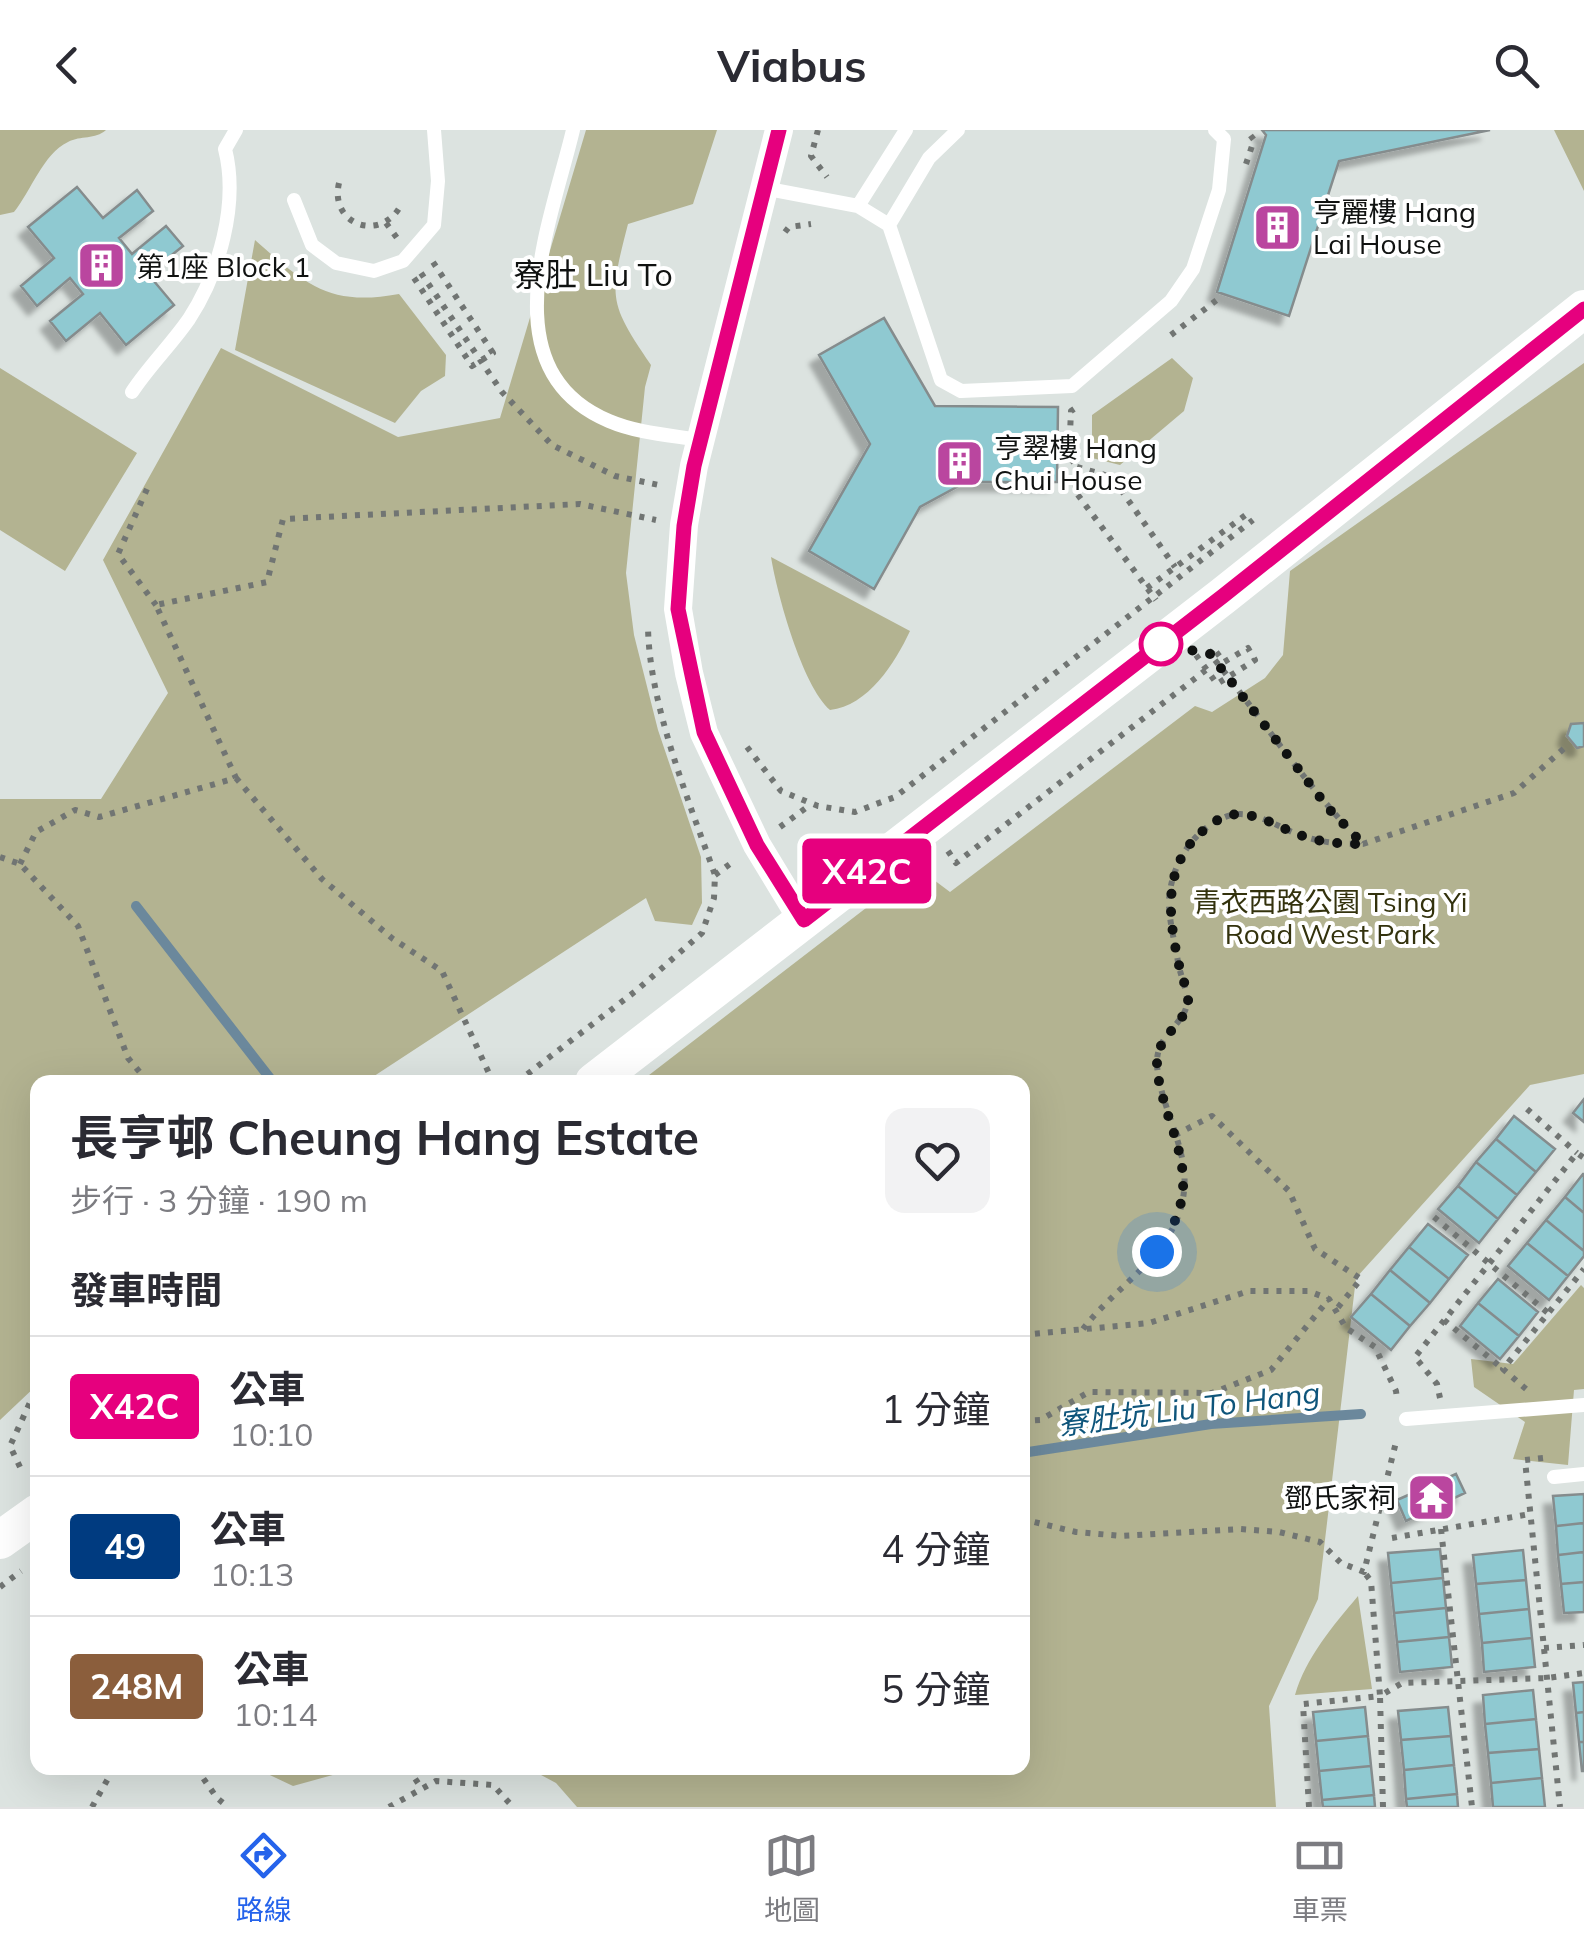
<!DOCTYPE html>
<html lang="zh-TW">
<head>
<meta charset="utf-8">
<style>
  :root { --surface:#fff; --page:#f2f2f3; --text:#2b2b33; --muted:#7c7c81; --line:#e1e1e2; --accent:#2563eb }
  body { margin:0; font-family:Mulish,"Noto Sans TC",sans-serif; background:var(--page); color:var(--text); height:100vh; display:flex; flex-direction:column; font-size:38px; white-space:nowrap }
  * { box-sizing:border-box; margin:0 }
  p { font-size:32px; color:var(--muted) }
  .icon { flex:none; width:55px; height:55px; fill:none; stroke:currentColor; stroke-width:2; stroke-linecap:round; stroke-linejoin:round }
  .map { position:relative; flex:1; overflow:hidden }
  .panel { position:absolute; left:30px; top:945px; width:1000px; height:700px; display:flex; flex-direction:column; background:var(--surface); border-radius:20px; box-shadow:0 10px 40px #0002 }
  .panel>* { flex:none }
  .badge { padding:0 20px; border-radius:8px; font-size:35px; line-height:65px }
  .you { position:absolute; width:50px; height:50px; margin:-25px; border:8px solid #fff; border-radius:50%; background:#1a73e8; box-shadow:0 0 0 15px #1a73e833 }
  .map>.badge { position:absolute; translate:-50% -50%; box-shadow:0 0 0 5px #fff }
  h2 { padding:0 40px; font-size:38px; line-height:90px }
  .round { display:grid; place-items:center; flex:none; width:105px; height:105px; border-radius:20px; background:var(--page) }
  .overview { display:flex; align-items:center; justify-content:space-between; height:170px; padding:0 40px }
  h1 { font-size:48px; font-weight:700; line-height:75px }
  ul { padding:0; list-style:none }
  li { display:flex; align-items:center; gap:30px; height:140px; padding:0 40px; border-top:2px solid var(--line) }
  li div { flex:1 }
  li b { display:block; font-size:38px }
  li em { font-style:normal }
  li .badge { min-width:110px; font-weight:700; text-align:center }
  header { display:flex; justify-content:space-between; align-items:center; height:130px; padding:0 40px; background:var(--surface); font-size:45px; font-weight:700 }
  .tabs { display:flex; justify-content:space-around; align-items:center; height:140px; border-top:2px solid var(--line); background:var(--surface); font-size:28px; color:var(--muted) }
  .tabs a { display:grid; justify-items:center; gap:5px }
  .tabs .selected { color:var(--accent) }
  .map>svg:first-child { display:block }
</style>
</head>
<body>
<header><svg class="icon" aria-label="back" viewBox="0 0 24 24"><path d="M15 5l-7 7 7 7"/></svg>Viabus<svg class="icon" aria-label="search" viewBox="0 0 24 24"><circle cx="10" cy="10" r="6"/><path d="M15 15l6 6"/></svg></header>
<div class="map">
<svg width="1584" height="1677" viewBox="0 0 1584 1677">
  <defs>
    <filter id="shadow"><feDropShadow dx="-9" dy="9" stdDeviation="2.5" flood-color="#0004"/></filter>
  </defs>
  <rect width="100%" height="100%" fill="#dce3e0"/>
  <!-- green -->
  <path fill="#b3b391" d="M0,0H106C95,10 81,5 68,12C43,24 31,61 14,82L0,85Z
    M586,0H717L693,74L628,94C609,168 608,172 651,235L645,257L626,443L634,505L658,600L701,727L702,773L692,795L655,791L646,768L365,952H38L37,1255L0,1290V669H101L168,563L103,430L221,218L398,307L500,288Z
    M1554,0H1584V61Z
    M255,110C305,154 329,177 399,164L446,225L445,246L421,261L395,293L235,220Z
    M1172,228L1193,248L1184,281L1120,335L1092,328V285Z
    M1584,233V944L1530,955L1356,1148L1318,1469L1269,1576L1276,1677H577L556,1653L528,1638H1022V952H640L918,738L950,762L1195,576L1212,582L1265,548L1283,525L1290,441Z
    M0,238L137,323L65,441L0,400Z
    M771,427L910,501C895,533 868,576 830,580C802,555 777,464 771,427Z
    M1581,1155L1584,1158V1259L1574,1260L1568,1335L1513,1329L1525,1292L1474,1257L1471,1229L1513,1234Z
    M1358,1466L1372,1559L1295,1565C1306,1527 1333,1496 1358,1466Z
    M255,1638H358L293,1656Z"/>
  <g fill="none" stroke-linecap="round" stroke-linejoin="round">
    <!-- stream -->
    <path stroke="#6b889c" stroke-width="10" d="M136,776L273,952
      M1022,1323L1211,1294L1361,1284"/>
  </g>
  <!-- building -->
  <path fill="#8fc9d1" stroke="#858c8d" stroke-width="2.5" filter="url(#shadow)" d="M1262,0H1490L1339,31L1289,186L1217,162L1266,5Z
    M77,57L103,88L137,60L153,81L119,108L132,124L166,96L183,116L148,144L174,175L126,215L100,183L66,211L50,191L83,164L70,148L37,176L21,156L54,128L28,97Z
    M884,188L935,276L1058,277L1057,352H966L920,377L874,459L809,421L870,314L819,225Z
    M1584,593V616L1577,618L1567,606L1571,594Z
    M1584,969V992L1573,983Z
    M1514,986L1555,1019L1536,1042L1496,1009Z
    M1496,1009L1536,1042L1517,1065L1476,1032Z
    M1476,1032L1517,1065L1498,1089L1458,1056Z
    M1583,1044H1584V1083L1565,1067Z
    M1458,1056L1498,1089L1479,1113L1438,1079Z
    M1565,1067L1584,1083V1121L1546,1090Z
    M1546,1090L1584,1121V1126L1568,1146L1527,1113Z
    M1428,1094L1468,1125L1449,1149L1409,1117Z
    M1527,1113L1568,1146L1549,1170L1508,1136Z
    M1409,1117L1449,1149L1430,1173L1390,1140Z
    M1390,1140L1430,1173L1410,1196L1371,1164Z
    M1498,1149L1538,1182L1519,1206L1478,1173Z
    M1371,1164L1410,1196L1391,1220L1351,1187Z
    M1478,1173L1519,1206L1500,1229L1460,1196Z
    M1456,1344L1465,1363L1406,1391L1397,1370Z
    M1584,1364V1393L1556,1396L1553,1366Z
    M1584,1393V1422L1558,1425L1556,1396Z
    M1440,1419L1443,1448L1391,1453L1388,1423Z
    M1523,1420L1526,1450L1476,1454L1473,1425Z
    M1584,1422V1452L1561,1454L1558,1425Z
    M1443,1448L1446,1478L1394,1483L1391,1453Z
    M1526,1450L1529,1479L1479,1484L1476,1454Z
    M1584,1452V1482L1564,1483L1561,1454Z
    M1446,1478L1449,1507L1397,1512L1394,1483Z
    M1529,1479L1532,1508L1482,1513L1479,1484Z
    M1449,1507L1452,1537L1400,1542L1397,1512Z
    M1532,1508L1535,1537L1484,1542L1482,1513Z
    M1584,1552V1582L1576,1583L1573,1553Z
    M1533,1560L1536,1589L1485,1594L1483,1565Z
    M1365,1577L1368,1606L1316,1611L1313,1582Z
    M1448,1577L1451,1606L1401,1610L1398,1581Z
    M1584,1582V1612H1579L1576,1583Z
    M1536,1589L1539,1619L1488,1623L1485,1594Z
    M1368,1606L1371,1636L1319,1641L1316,1611Z
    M1451,1606L1454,1635L1404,1640L1401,1610Z
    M1579,1612H1584V1641H1582Z
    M1539,1619L1542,1648L1491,1653L1488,1623Z
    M1454,1635L1457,1664L1406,1669L1404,1640Z
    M1371,1636L1374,1665L1322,1670L1319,1641Z
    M1542,1648L1545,1677H1493L1491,1653Z
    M1457,1664L1458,1677H1407L1406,1669Z
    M1374,1665L1375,1677H1323L1322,1670Z"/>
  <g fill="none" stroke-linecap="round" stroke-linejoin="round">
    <!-- path -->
    <path stroke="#717573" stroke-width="6" stroke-dasharray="5 8" stroke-linecap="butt" d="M818,0L811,26L827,47
      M1246,34L1254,10L1247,1
      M339,53C329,95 381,113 401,75
      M386,93L397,108
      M785,102L789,97L811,94
      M421,143L502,262L552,315L615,346L664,356
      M414,148L472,236L493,223L433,132
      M1171,205L1222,166
      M1074,279L1071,281L1069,326L1077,337L1075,361L1156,470
      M1077,337L1112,347L1175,437
      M147,359L118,424L156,475
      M1147,458L1247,384
      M1213,520L1210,524C1261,587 1305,655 1362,713
      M1196,525L1217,554L1255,530L1248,518L1224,532L1214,519
      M747,617L781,661L818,676L855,682L895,667L1253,390
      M236,648L322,749L393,809L442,841L493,952
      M780,697L810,675
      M948,721L956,733L1206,540
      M0,727L20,734L78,796L128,928L148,952
      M20,734L36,702L75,680L99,687L236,648L156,475L267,452L283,389L580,374L656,390
      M715,745L734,731
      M517,952L637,860L702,803L714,768L715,745C689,671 648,572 648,494
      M1527,979L1577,1023
      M1175,1005L1212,986L1289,1061L1315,1119L1361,1149L1335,1181
      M1434,1087L1548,1183
      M1444,1190L1503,1239
      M1083,1199C1117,1154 1178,1123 1184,1061C1189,1019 1160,977 1157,935C1155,903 1189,893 1187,869C1186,857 1180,844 1178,832C1175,813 1169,791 1169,772C1170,737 1192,700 1225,687C1252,676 1279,699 1303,706C1323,713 1342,714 1363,714L1514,663L1569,614
      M1022,1205L1149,1193L1249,1161H1308L1329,1169L1346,1198L1375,1217L1396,1261L1397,1269
      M1526,1259L1503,1239L1584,1139
      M1440,1268L1437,1254L1415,1227L1577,1023L1584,1028
      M1022,1291L1040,1290L1089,1262L1212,1263L1271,1240L1329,1169
      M1543,1328L1525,1330L1560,1677
      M20,1337L10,1316L38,1255
      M1022,1389L1076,1402L1122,1406L1241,1399L1279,1402L1320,1412L1341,1433L1364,1442L1396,1312H1399
      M1441,1399L1472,1677
      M1392,1408L1530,1384
      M0,1457L21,1441
      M1544,1518L1584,1515
      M196,1638L217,1668L228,1677
      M408,1638L422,1659
      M92,1677L114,1638
      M389,1677L436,1651L493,1655L513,1677
      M1309,1677L1303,1574L1380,1566L1371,1451L1364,1442
      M1383,1677L1380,1566L1402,1553L1547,1548L1584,1543"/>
    <!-- lane -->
    <path stroke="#fff" stroke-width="14" d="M573,0C551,93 488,240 609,291C637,303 669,305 700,310
      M763,58L858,76L889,95L941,250L961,261L1072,256L1171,171L1193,139L1219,60L1224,9L1215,0
      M294,70L312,115L336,133L374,141L403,131L434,95L438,51L434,0
      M858,76L906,0
      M889,95L929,28L958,0
      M132,262C149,236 171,215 189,189C219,143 239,74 225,19L236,0
      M1406,1289L1584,1275
      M1554,1347L1584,1344"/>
    <!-- street -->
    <path stroke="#fff" stroke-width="28" d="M779,0L694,336L684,395L678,479L689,543L704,603L757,715L803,791"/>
    <!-- secondary -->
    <path stroke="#fff" stroke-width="38" d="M594,952L1223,466L1584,179
      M0,1410L38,1383"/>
  </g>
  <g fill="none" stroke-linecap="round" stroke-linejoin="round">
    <defs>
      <path id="line" d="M779,0L694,336L684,396L678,479L704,602L757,715L804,790L1223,466L1584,179"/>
    </defs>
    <!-- line casing -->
    <use href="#line" stroke="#fff" stroke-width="22"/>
    <!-- line -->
    <use href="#line" stroke="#e6007e" stroke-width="15"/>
    <!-- walk -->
    <path stroke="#101211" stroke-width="10" stroke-dasharray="0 18" d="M1157,1122C1193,1070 1187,1042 1168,985C1163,968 1157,950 1157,932C1158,904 1185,895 1188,872C1189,862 1181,846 1179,835C1169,790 1162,741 1198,705C1206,698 1219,687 1230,685C1258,681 1278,698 1303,706C1323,713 1342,714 1363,714L1329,679L1210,524L1161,514"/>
  </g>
  <!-- icons -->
  <defs>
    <symbol id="building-square" viewBox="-11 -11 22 22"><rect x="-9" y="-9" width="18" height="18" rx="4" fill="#ba469f" stroke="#fff"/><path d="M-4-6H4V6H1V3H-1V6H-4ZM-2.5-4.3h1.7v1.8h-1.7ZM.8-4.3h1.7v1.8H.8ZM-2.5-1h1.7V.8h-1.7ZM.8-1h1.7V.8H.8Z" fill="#fff"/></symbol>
    <symbol id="temple-square" viewBox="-11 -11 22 22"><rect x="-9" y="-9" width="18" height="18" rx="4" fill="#ba469f" stroke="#fff"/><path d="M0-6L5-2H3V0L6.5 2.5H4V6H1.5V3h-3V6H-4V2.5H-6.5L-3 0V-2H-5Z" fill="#fff"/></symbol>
  </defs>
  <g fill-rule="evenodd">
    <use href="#building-square" x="1250" y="70" width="55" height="55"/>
    <use href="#building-square" x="74" y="108" width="55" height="55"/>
    <use href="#building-square" x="932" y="306" width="55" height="55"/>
    <use href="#temple-square" x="1404" y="1340" width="55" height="55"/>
  </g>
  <!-- markers -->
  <circle fill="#fff" stroke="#e6007e" stroke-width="5" cx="1161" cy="514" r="20"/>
  <g text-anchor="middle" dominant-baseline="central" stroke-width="8" stroke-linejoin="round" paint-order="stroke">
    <!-- poi labels -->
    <g font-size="28" fill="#101211" stroke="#fff" text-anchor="start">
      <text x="1313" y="81">亨麗樓 Hang<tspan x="1313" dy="32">Lai House</tspan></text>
      <text x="136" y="136">第1座 Block 1</text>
      <text x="994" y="317">亨翠樓 Hang<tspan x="994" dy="32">Chui House</tspan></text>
      <text x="1396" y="1367" text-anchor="end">鄧氏家祠</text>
    </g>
    <!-- park labels -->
    <g font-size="28" fill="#33320d" stroke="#fff">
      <text x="1330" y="771">青衣西路公園 Tsing Yi<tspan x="1330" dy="32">Road West Park</tspan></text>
    </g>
    <!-- water labels -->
    <g font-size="30" font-style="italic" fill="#0e557b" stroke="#fff">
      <text transform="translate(1189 1278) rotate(-7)">寮肚坑 Liu To Hang</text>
    </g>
    <!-- quarter labels -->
    <g font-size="32" fill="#101211" stroke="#fff">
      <text x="593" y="144">寮肚 Liu To</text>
    </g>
  </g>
</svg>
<div class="you" style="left:1157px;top:1122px"></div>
<b class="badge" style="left:867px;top:741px;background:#e6007e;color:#fff">X42C</b>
<section class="panel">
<div class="overview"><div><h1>長亨邨 Cheung Hang Estate</h1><p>步行 · 3 分鐘 · 190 m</p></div><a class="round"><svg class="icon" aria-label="heart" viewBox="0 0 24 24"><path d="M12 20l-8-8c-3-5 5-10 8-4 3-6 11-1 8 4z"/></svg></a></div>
<h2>發車時間</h2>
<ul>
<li><span class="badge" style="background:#e6007e;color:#fff">X42C</span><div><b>公車</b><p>10:10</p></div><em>1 分鐘</em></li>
<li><span class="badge" style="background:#003b80;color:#fff">49</span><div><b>公車</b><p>10:13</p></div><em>4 分鐘</em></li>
<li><span class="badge" style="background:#8b5e3c;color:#fff">248M</span><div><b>公車</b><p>10:14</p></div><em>5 分鐘</em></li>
</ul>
</section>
</div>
<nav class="tabs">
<a class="selected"><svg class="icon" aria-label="directions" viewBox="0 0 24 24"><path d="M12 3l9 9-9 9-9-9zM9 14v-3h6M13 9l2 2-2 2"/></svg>路線</a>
<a><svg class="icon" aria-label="map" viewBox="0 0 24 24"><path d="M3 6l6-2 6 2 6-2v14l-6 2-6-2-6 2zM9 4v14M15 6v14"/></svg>地圖</a>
<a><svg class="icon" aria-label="tickets" viewBox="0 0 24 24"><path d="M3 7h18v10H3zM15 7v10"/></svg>車票</a>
</nav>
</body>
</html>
